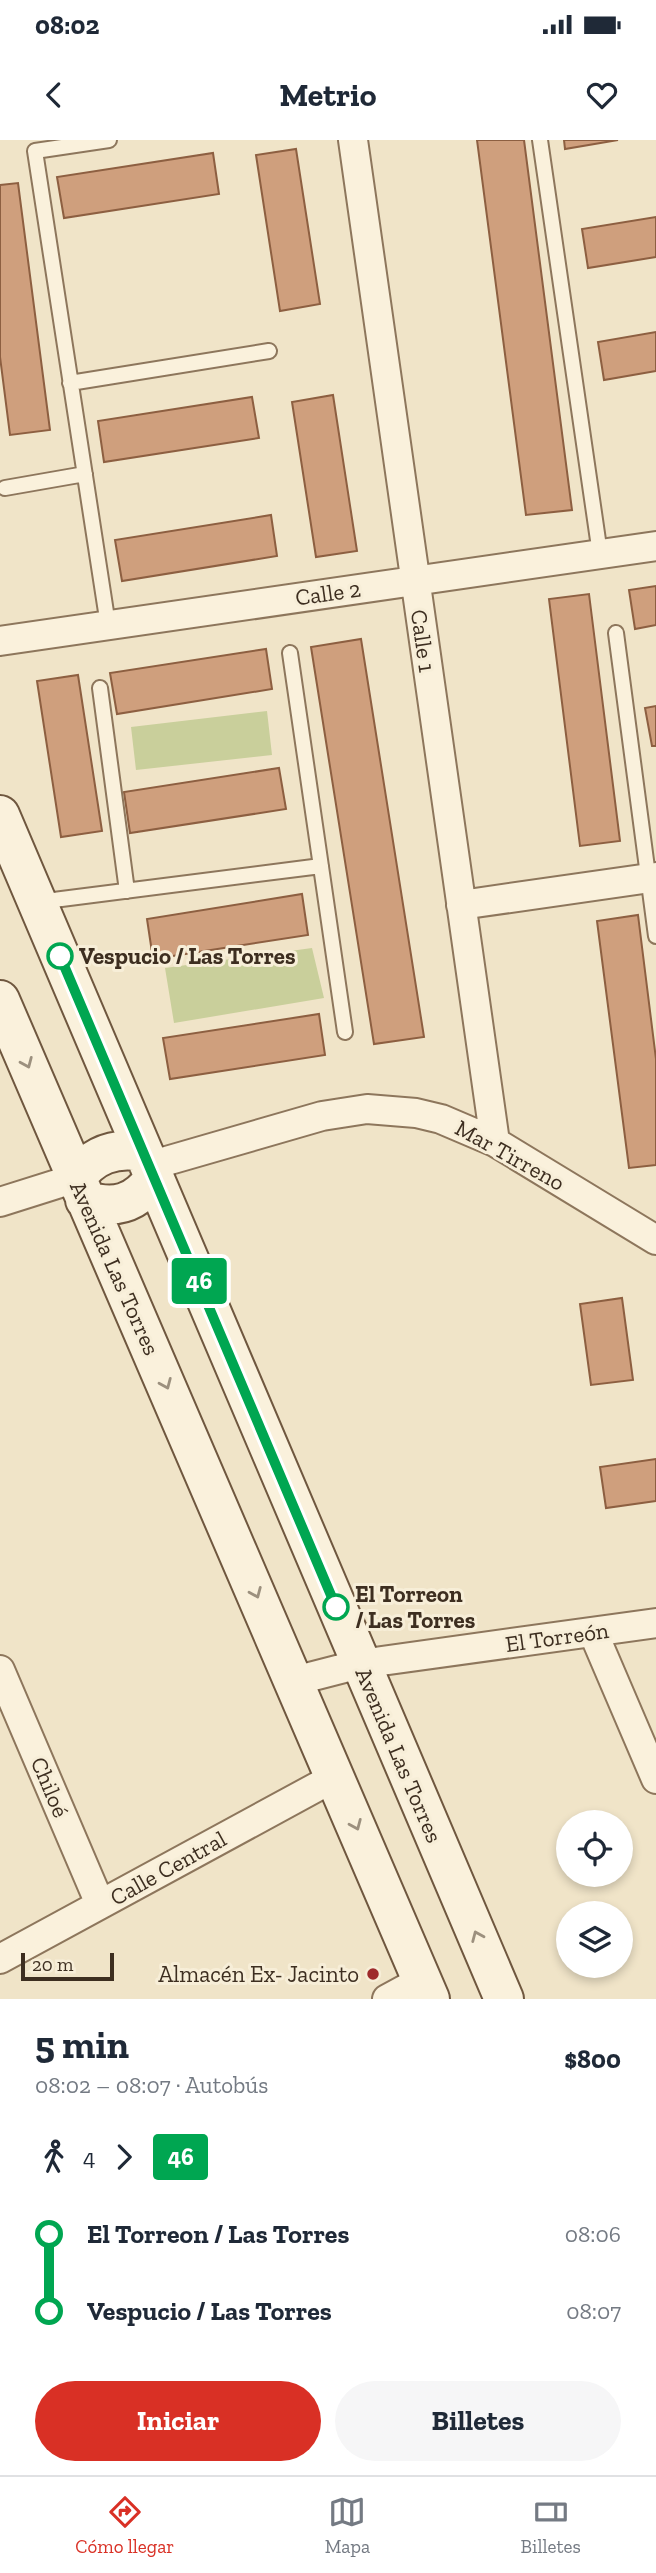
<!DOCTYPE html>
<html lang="es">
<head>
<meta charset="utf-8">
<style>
  :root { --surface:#fff; --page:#f6f6f7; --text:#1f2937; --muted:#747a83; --line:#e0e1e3; --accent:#d93025 }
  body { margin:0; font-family:"Zilla Slab",serif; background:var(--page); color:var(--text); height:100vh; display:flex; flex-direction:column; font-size:26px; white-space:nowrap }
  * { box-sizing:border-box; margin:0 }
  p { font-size:23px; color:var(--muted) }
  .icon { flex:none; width:38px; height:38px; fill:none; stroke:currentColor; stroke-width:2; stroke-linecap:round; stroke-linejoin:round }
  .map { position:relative; height:1859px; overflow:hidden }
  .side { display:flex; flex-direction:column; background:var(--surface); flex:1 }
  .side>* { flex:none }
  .badge { padding:0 14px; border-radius:5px; font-size:24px; line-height:46px }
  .buttons { position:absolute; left:556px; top:1670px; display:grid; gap:14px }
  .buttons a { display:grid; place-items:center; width:77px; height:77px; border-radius:50%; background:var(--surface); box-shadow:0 4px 10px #0003; font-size:35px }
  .scale { position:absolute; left:21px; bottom:18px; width:93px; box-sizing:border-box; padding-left:7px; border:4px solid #3d2e20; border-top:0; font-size:19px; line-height:24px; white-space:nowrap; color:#3d2e20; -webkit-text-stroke:5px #f7eed8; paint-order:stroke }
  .map>.badge { position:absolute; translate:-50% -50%; box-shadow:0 0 0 4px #fff }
  .legs { display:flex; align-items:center; gap:10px; height:77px; padding:0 35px; font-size:23px }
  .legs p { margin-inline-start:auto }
  .headline { display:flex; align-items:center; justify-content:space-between; height:119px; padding:0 35px }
  h1 { font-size:38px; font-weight:700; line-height:52px }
  .button { display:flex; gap:14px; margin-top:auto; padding:14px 35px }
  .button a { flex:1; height:80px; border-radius:42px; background:var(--accent); color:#fff; font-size:28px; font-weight:700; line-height:80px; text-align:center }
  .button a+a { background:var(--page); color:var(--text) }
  ul { padding:0 35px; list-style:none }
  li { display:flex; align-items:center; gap:24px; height:77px; font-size:26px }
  li i { display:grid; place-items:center; width:10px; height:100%; margin:0 9px; background:currentColor }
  li i::after { content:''; width:18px; height:18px; margin:-9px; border:5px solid; border-radius:50%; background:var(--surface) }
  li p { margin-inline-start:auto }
  li:first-child i { background:linear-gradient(#0000 50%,currentColor 0) }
  li:last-child i { background:linear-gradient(currentColor 50%,#0000 0) }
  .status { display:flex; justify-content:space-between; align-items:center; height:49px; padding:0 35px; background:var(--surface); direction:ltr }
  .status svg { height:19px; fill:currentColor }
  header { display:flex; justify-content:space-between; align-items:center; height:91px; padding:0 35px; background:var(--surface); font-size:32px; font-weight:700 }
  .menu { display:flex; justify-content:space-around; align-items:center; height:98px; border-top:2px solid var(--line); background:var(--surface); font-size:19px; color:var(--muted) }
  .menu a { display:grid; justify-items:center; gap:4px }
  .menu .active { color:var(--accent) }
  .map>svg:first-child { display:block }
</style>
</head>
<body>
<div class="status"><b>08:02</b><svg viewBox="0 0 49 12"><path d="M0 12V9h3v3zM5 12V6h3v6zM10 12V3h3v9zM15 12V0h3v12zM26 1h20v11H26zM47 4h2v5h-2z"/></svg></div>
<header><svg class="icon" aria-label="back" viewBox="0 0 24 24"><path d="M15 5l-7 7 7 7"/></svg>Metrio<svg class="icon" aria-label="heart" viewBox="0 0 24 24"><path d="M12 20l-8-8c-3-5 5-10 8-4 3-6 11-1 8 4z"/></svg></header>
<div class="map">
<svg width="656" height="1859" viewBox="0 0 656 1859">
  <rect width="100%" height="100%" fill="#f0e4c8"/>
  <!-- green -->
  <path fill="#c9cf9b" d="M267,571L272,615L136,630L131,587Z
    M312,808L324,858L174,883L165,828Z"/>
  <!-- building -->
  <path fill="#cf9f7d" stroke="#8d5f41" stroke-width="2" d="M477,0H524L572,370L526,375Z
    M564,0H618L565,9Z
    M296,9L320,164L280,171L256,15Z
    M213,13L219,54L64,78L57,37Z
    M18,43L50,290L10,295L0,217V45Z
    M656,77V117L588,128L582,89Z
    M656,192V231L604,240L598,202Z
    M333,255L357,411L316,417L292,262Z
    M252,257L259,298L104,322L98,281Z
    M271,375L277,416L122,441L115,400Z
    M656,446V485L635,489L629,450Z
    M589,454L620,701L580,706L549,459Z
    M361,499L424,897L374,904L311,507Z
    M266,509L272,549L117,574L110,533Z
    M78,535L102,691L61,697L37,541Z
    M656,566V606H652L645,568Z
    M279,628L286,669L130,693L124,652Z
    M302,754L308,795L153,819L147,779Z
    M638,775L656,919V1025L629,1028L597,781Z
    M319,874L325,915L170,939L163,898Z
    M622,1158L633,1240L591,1245L580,1164Z
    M656,1319V1361L606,1368L600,1327Z"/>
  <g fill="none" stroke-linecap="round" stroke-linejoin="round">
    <defs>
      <path id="lane" d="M540,0L600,414
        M70,243L269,211
        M5,348L85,334
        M108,485L35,11L109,0
        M616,493L656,796
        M290,513L345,892
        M100,548L127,751
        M38,762L321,726"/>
      <path id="street" d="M353,0L495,1002
        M0,501L656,406
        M461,765L656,737
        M149,1026L322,976L367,969L416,973L441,979L495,1002L656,1100
        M0,1062L76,1038
        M593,1492L656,1639
        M0,1530L100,1764
        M294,1541L360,1524L656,1483
        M0,1819L335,1637
        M387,1859L422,1840"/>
      <path id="secondary" d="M0,675L504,1859
        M0,860L430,1859
        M76,1038C93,1015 114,1007 143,1012
        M85,1060C114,1070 136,1064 154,1038"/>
    </defs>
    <!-- lane casing -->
    <use href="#lane" stroke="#8d765c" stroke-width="18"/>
    <!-- street casing -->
    <use href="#street" stroke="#8d765c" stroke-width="32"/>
    <!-- secondary casing -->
    <use href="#secondary" stroke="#6f573f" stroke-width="42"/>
    <!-- lane -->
    <use href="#lane" stroke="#faf1dc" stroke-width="14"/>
    <!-- street -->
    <use href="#street" stroke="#faf1dc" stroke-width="28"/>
    <!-- secondary -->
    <use href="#secondary" stroke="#faf1dc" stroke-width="38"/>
  </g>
  <!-- one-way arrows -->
  <defs><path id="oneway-chevron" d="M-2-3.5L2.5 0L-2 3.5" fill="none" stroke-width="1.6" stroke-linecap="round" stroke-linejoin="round" transform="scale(1.75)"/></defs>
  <g stroke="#9c907e">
    <use href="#oneway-chevron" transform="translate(27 923) rotate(67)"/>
    <use href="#oneway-chevron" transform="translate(166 1244) rotate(67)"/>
    <use href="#oneway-chevron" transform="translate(256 1453) rotate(67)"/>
    <use href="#oneway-chevron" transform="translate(356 1685) rotate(67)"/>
    <use href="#oneway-chevron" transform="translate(477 1796) rotate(-113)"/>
  </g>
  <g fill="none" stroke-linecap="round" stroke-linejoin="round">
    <defs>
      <path id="line-1" d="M60,816L336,1467"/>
    </defs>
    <!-- line-1 casing -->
    <use href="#line-1" stroke="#fff" stroke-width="16"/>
    <!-- line-1 -->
    <use href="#line-1" stroke="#00a651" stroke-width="10"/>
  </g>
  <!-- markers -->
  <g fill="#fff" stroke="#00a651" stroke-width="3.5">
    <circle cx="60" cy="816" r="12"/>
    <circle cx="336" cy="1467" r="12"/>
  </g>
  <circle fill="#9e2a2b" stroke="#f7eed8" stroke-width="2.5" cx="373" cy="1834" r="7"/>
  <g text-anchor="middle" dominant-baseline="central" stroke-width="6" stroke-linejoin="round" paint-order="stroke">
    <!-- street labels -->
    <g font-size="23" fill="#3d2e20" stroke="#f7eed8">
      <text transform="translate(328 453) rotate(-8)">Calle 2</text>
      <text transform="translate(423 501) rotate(82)">Calle 1</text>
      <text transform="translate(510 1015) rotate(29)">Mar Tirreno</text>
      <text transform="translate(115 1128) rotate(66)">Avenida Las Torres</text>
      <text transform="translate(557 1497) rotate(-8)">El Torreón</text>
      <text transform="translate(399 1615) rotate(67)">Avenida Las Torres</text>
      <text transform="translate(50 1647) rotate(67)">Chiloé</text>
      <text transform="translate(168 1728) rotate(-29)">Calle Central</text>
    </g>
    <!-- stop labels -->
    <g font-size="23" font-weight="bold" fill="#3d2e20" stroke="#f7eed8" text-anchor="start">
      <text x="79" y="816">Vespucio / Las Torres</text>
      <text x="355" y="1454">El Torreon<tspan x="355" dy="26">/ Las Torres</tspan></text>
    </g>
    <!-- poi labels -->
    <g font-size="23" fill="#3d2e20" stroke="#f7eed8" text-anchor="end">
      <text x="359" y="1834">Almacén Ex- Jacinto</text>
    </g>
  </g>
</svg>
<div class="buttons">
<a><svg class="icon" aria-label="locate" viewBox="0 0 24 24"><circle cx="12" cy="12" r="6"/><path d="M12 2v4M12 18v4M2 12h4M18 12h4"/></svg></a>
<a><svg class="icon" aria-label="layers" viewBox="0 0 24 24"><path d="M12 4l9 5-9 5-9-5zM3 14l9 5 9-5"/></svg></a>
</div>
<div class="scale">20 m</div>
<b class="badge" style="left:199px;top:1141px;background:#00a651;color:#fff">46</b>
</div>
<section class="side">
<div class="headline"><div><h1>5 min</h1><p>08:02 – 08:07 · Autobús</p></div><b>$800</b></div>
<div class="legs"><svg class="icon" aria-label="walk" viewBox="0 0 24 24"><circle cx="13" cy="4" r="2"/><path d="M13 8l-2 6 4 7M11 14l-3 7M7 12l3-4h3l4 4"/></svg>4<svg class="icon" aria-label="forward" viewBox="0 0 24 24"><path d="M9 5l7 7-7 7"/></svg><b class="badge" style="background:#00a651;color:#fff">46</b></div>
<ul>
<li><i style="color:#00a651"></i><b>El Torreon / Las Torres</b><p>08:06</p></li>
<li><i style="color:#00a651"></i><b>Vespucio / Las Torres</b><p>08:07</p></li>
</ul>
<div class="button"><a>Iniciar</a><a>Billetes</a></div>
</section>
<nav class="menu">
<a class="active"><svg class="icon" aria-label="directions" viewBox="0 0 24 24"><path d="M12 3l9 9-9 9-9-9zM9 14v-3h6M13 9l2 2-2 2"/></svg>Cómo llegar</a>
<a><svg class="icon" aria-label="map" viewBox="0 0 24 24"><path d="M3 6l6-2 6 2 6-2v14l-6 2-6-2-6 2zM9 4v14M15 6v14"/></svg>Mapa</a>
<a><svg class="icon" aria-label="tickets" viewBox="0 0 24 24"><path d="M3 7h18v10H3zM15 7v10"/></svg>Billetes</a>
</nav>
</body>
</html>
